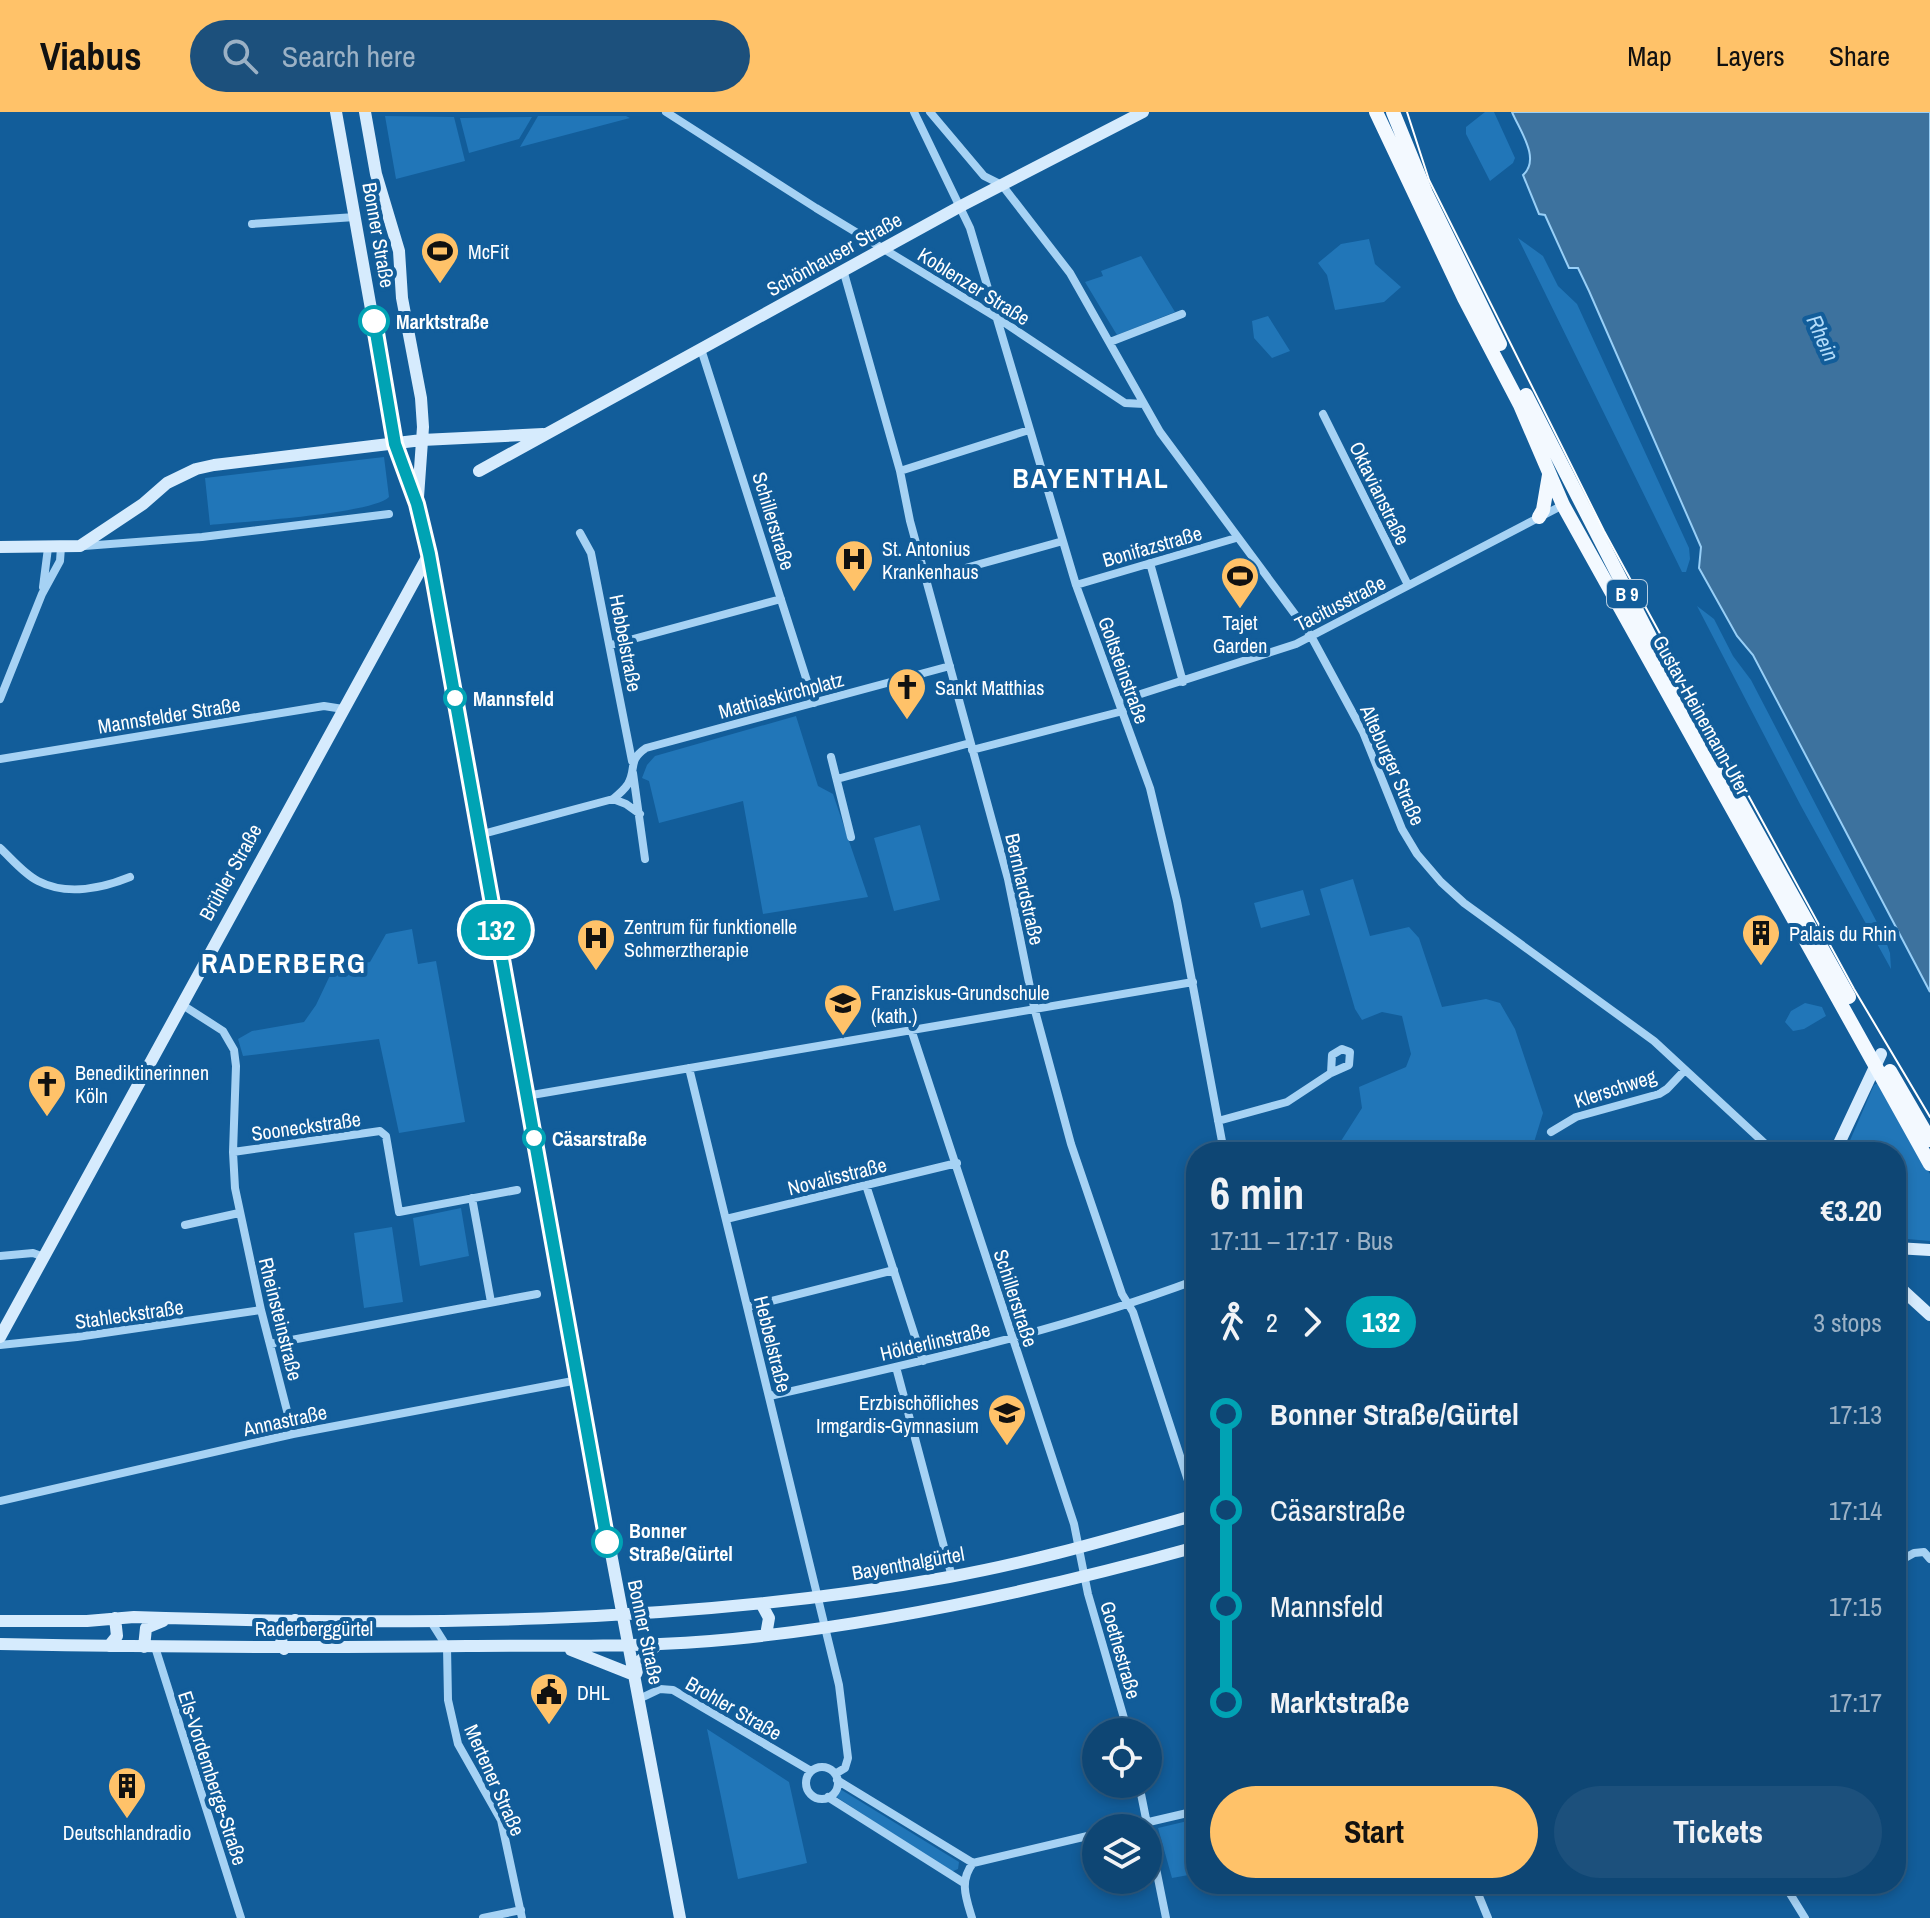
<!DOCTYPE html>
<html lang="en">
<head>
<meta charset="utf-8">
<style>
  :root { --surface:#0e4674; --page:#1c507c; --text:#f1f3f6; --muted:#9bb1c5; --line:#2e5e86; --accent:#ffc269 }
  body { margin:0; font-family:"Archivo Narrow",sans-serif; background:var(--page); color:var(--text); height:100vh; display:flex; flex-direction:column; font-size:30px; white-space:nowrap }
  * { box-sizing:border-box; margin:0 }
  p { font-size:26px; color:var(--muted) }
  .icon { flex:none; width:44px; height:44px; fill:none; stroke:currentColor; stroke-width:2; stroke-linecap:round; stroke-linejoin:round }
  .map { position:relative; flex:1; overflow:hidden }
  .panel { position:absolute; left:1186px; top:1030px; width:720px; height:752px; display:flex; flex-direction:column; background:var(--surface); border-radius:32px; box-shadow:0 4px 12px #0003,0 0 0 2px var(--line) }
  .panel>* { flex:none }
  .badge { padding:0 16px; border-radius:26px; font-size:28px; line-height:52px }
  .fabs { position:absolute; left:1082px; top:1606px; display:grid; gap:16px }
  .fabs a { display:grid; place-items:center; width:80px; height:80px; border-radius:50%; background:var(--surface); box-shadow:0 4px 12px #0003,0 0 0 2px var(--line); font-size:40px }
  .map>.badge { position:absolute; translate:-50% -50%; box-shadow:0 0 0 4px #fff }
  .legs { display:flex; align-items:center; gap:12px; height:88px; padding:0 24px; font-size:26px }
  .legs p { margin-inline-start:auto }
  .summary { display:flex; align-items:center; justify-content:space-between; height:136px; padding:0 24px }
  h1 { font-size:44px; font-weight:800; line-height:60px }
  .primary-button { display:flex; gap:16px; margin-top:auto; padding:16px 24px }
  .primary-button a { flex:1; height:92px; border-radius:48px; background:var(--accent); color:#111; font-size:32px; font-weight:800; line-height:92px; text-align:center }
  .primary-button a+a { background:var(--page); color:var(--text) }
  ul { padding:0 24px; list-style:none }
  li { display:flex; align-items:center; gap:28px; height:96px; font-size:30px }
  li i { display:grid; place-items:center; width:12px; height:100%; margin:0 10px; background:currentColor }
  li i::after { content:''; width:20px; height:20px; margin:-10px; border:6px solid; border-radius:50%; background:var(--surface) }
  li p { margin-inline-start:auto }
  li:first-child i { background:linear-gradient(#0000 50%,currentColor 0) }
  li:last-child i { background:linear-gradient(currentColor 50%,#0000 0) }
  header { display:flex; align-items:center; gap:48px; box-sizing:border-box; height:112px; padding:0 40px; background:var(--accent); color:#111 }
  header strong { font-size:38px }
  nav { display:flex; gap:44px; margin-inline-start:auto; font-size:28px }
  .search { width:560px; height:72px; background:var(--page); display:flex; align-items:center; gap:20px; box-sizing:border-box; padding:0 28px; border-radius:44px; color:var(--muted); font-size:30px }
  .map>svg:first-child { display:block }
</style>
</head>
<body>
<header>
<strong>Viabus</strong>
<div class="search"><svg class="icon" aria-label="search" viewBox="0 0 24 24"><circle cx="10" cy="10" r="6"/><path d="M15 15l6 6"/></svg>Search here</div>
<nav><a>Map</a><a>Layers</a><a>Share</a></nav>
</header>
<div class="map">
<svg width="1930" height="1806" viewBox="0 0 1930 1806">
  <rect width="100%" height="100%" fill="#125d9a"/>
  <!-- green -->
  <path fill="#2176b8" d="M1485,0H1494L1515,46L1513,51L1490,69L1466,22V15Z
    M385,4L454,5L465,49L396,67Z
    M538,4H626L630,6L520,35Z
    M532,5L519,27L469,41L460,6Z
    M1518,126L1543,144L1558,174L1577,192L1689,436L1690,447L1686,460H1682Z
    M1369,127L1375,152L1401,175L1384,190L1335,198L1327,163L1318,151L1341,132Z
    M1141,144L1175,200L1117,223L1085,170L1103,164L1101,159Z
    M1268,204L1290,239L1272,246L1254,226L1252,209Z
    M384,345L389,385C372,402 241,410 210,413L205,366Z
    M1697,494L1714,507L1733,544L1751,568L1884,824L1890,841L1891,857L1801,694Z
    M796,604L818,674L833,682L868,785L763,802L743,689L659,711L649,669L642,666L647,653L655,644Z
    M920,713L940,788L894,799L874,726Z
    M1353,767L1370,824L1409,815L1419,826L1442,895L1486,887L1500,891L1515,917L1543,1001L1531,1040H1334L1362,996L1359,975L1406,955L1411,942L1402,904L1382,900L1362,908L1355,897L1320,777Z
    M1303,778L1310,803L1261,816L1254,791Z
    M412,817L418,852L436,849L465,1010L399,1021L379,927L243,944L238,927L252,919L304,910L316,893L334,855L370,850L386,822Z
    M1805,891L1822,895L1826,904L1804,917L1793,919L1785,910L1791,899Z
    M1880,970L1930,1062V1129L1896,1126V1040H1845L1874,973Z
    M461,1096L469,1144L420,1154L413,1106Z
    M392,1115L403,1190L364,1196L354,1121Z
    M707,1617L789,1670L807,1751L738,1767Z
    M840,1677L959,1750L958,1757L951,1760L835,1684Z
    M1196,1707V1767L1194,1762L1172,1766L1158,1716Z"/>
  <!-- water -->
  <path fill="#3d729e" stroke="#98cff7" stroke-width="2" d="M1512,0H1930V880L1753,543L1737,524L1699,456L1701,435L1589,179L1578,156H1569L1545,103L1539,102L1523,63C1541,47 1520,19 1512,0Z"/>
  <g fill="none" stroke-linecap="round" stroke-linejoin="round">
    <!-- street -->
    <path stroke="#a6d2f4" stroke-width="8" d="M666,0L816,96L996,205L1125,291L1144,292
      M914,0L970,116L1076,473L1150,676L1177,789L1224,1040
      M930,0L984,64L1002,73L1070,161L1160,320L1311,524L1363,620L1402,717L1417,742L1441,770L1464,791L1654,929L1774,1040
      M252,112L355,105
      M844,161L900,359L910,409L1008,767L1034,895L1071,1032L1122,1182L1133,1200L1196,1393
      M1110,230L1182,202
      M701,237L814,591
      M1323,302L1408,473
      M900,359L1029,318
      M580,421L591,441L632,649
      M84,434L202,425L389,402
      M1150,451L1183,570
      M926,467L1063,429
      M1076,473L1236,426
      M43,475L48,436
      M611,533L781,487
      M0,587L42,482L60,449L61,435
      M1119,589L1296,532L1563,393
      M972,638L1123,599
      M831,645L851,725
      M0,647L324,594L343,597
      M633,661L645,747
      M837,667L970,631
      M613,687L626,692L640,702
      M479,723L613,687C618,683 624,678 628,672C637,656 627,649 646,636L950,554
      M0,736C12,747 24,762 38,769C67,784 103,776 130,765
      M181,892L223,919L234,938L236,954L233,1040L235,1076L261,1198L293,1322
      M911,917L1074,1412L1088,1482L1128,1620
      M689,956L839,1573L848,1646L845,1656L835,1662
      M526,984L1193,870
      M1218,1009L1287,990L1331,961L1349,953L1350,940L1342,937L1332,943L1331,961
      M1551,1020L1576,1005L1659,982L1667,977L1684,959
      M233,1040L380,1019L386,1024L399,1100L517,1078
      M866,1073L923,1249
      M472,1086L491,1190
      M726,1107L957,1051
      M185,1113L239,1101
      M0,1144L33,1141L44,1145
      M748,1195L894,1158
      M270,1232L537,1182
      M0,1233L77,1225L261,1198
      M896,1255L952,1465
      M770,1284C914,1251 1057,1220 1196,1168
      M0,1389L293,1322L578,1268
      M1896,1451L1914,1441L1924,1440L1930,1447
      M430,1508L447,1535L448,1588L458,1632L501,1708L522,1806
      M155,1535L241,1806
      M639,1587L660,1577L673,1578L811,1659
      M806 1671a16 16 0 1 1 32 0a16 16 0 1 1-32 0Z
      M837,1668L973,1751
      M1139,1672L1166,1806
      M828,1685L964,1771
      M1123,1716L1196,1699
      M1474,1772L1488,1806
      M1784,1772L1805,1806
      M483,1806L521,1798
      M972,1806C966,1786 959,1769 973,1751L1096,1722"/>
    <!-- secondary -->
    <path stroke="#d6ebfd" stroke-width="12" d="M336,0L395,332L417,392L434,472L561,1177L680,1806
      M365,0L376,62L399,139L402,186L421,286L423,315L418,385
      M479,359L959,95L1143,0
      M0,435L80,434L143,392L167,371L196,357L214,353L422,328L543,322
      M1835,1040L1881,942
      M1896,1136L1930,1138
      M1896,1172L1930,1203
      M0,1225L429,442
      M762,1493L769,1506L766,1523
      M0,1509H87L134,1505C403,1514 684,1513 949,1465C1033,1450 1114,1426 1196,1403
      M0,1532C156,1535 311,1536 467,1534C555,1533 644,1536 733,1527C890,1511 1044,1477 1196,1435
      M109,1534L117,1524L115,1506
      M144,1535L146,1516L163,1509
      M284,1537L281,1533L282,1520L295,1508
      M571,1538L634,1563
      M636,1562L641,1548L658,1532"/>
    <!-- primary -->
    <path stroke="#f3f9ff" stroke-width="14" d="M1376,0L1464,186L1520,293L1563,393L1930,1052
      M1393,0L1426,81L1500,232
      M1526,283L1668,560L1849,885
      M1539,405L1543,398L1549,363
      M1890,959L1930,1028"/>
    <!-- tram -->
    <path stroke="#fff" stroke-width="2" d="M1407,0L1429,68L1604,419L1854,877L1930,1005"/>
  </g>
  <g fill="none" stroke-linecap="round" stroke-linejoin="round">
    <defs>
      <path id="line-1" d="M374,209L395,332L417,392L429,442L607,1430"/>
    </defs>
    <!-- line-1 casing -->
    <use href="#line-1" stroke="#fff" stroke-width="18"/>
    <!-- line-1 -->
    <use href="#line-1" stroke="#00a3b4" stroke-width="12"/>
  </g>
  <!-- icons -->
  <defs>
    <symbol id="stadium-pin" viewBox="-11 -11 22 30"><path d="M0 17L-7.5 6A9.5 9.5 0 1 1 7.5 6Z" fill="#ffc269" stroke="#125d9a"/><path d="M0-5a6.5 5 0 1 0 0 10a6.5 5 0 1 0 0-10ZM-3.5-1.8h7v3.6h-7Z" fill="#111"/></symbol>
    <symbol id="hospital-pin" viewBox="-11 -11 22 30"><path d="M0 17L-7.5 6A9.5 9.5 0 1 1 7.5 6Z" fill="#ffc269" stroke="#125d9a"/><path d="M-5-5h3v3.5h4V-5h3V5h-3V1.5h-4V5h-3Z" fill="#111"/></symbol>
    <symbol id="church-pin" viewBox="-11 -11 22 30"><path d="M0 17L-7.5 6A9.5 9.5 0 1 1 7.5 6Z" fill="#ffc269" stroke="#125d9a"/><path d="M-1.2-6h2.4v3.5h3.3v2.4h-3.3V6h-2.4V-.1h-3.3v-2.4h3.3Z" fill="#111"/></symbol>
    <symbol id="building-pin" viewBox="-11 -11 22 30"><path d="M0 17L-7.5 6A9.5 9.5 0 1 1 7.5 6Z" fill="#ffc269" stroke="#125d9a"/><path d="M-4-6H4V6H1V3H-1V6H-4ZM-2.5-4.3h1.7v1.8h-1.7ZM.8-4.3h1.7v1.8H.8ZM-2.5-1h1.7V.8h-1.7ZM.8-1h1.7V.8H.8Z" fill="#111"/></symbol>
    <symbol id="school-pin" viewBox="-11 -11 22 30"><path d="M0 17L-7.5 6A9.5 9.5 0 1 1 7.5 6Z" fill="#ffc269" stroke="#125d9a"/><path d="M0-5L7-2L0 1L-7-2ZM-4 1L0 2.5L4 1V4Q0 6-4 4Z" fill="#111"/></symbol>
    <symbol id="civic-pin" viewBox="-11 -11 22 30"><path d="M0 17L-7.5 6A9.5 9.5 0 1 1 7.5 6Z" fill="#ffc269" stroke="#125d9a"/><path d="M-.6-6.5H3V-4.5H.6V-3L4-1V1h2V6H-6V1h2V-1L-.6-3ZM-1.2 2.5V6h2.4V2.5Z" fill="#111"/></symbol>
  </defs>
  <g fill-rule="evenodd">
    <use href="#stadium-pin" x="418" y="117" width="44" height="60"/>
    <use href="#hospital-pin" x="832" y="425" width="44" height="60"/>
    <use href="#stadium-pin" x="1218" y="442" width="44" height="60"/>
    <use href="#church-pin" x="885" y="553" width="44" height="60"/>
    <use href="#building-pin" x="1739" y="799" width="44" height="60"/>
    <use href="#hospital-pin" x="574" y="804" width="44" height="60"/>
    <use href="#school-pin" x="821" y="869" width="44" height="60"/>
    <use href="#church-pin" x="25" y="950" width="44" height="60"/>
    <use href="#school-pin" x="985" y="1279" width="44" height="60"/>
    <use href="#civic-pin" x="527" y="1558" width="44" height="60"/>
    <use href="#building-pin" x="105" y="1652" width="44" height="60"/>
  </g>
  <!-- markers -->
  <g fill="#fff" stroke="#00a3b4" stroke-width="4">
    <circle cx="374" cy="209" r="14"/>
    <circle cx="455" cy="586" r="10"/>
    <circle cx="534" cy="1026" r="10"/>
    <circle cx="607" cy="1430" r="14"/>
  </g>
  <g text-anchor="middle" dominant-baseline="central" stroke-width="8" stroke-linejoin="round" paint-order="stroke">
    <!-- shield labels -->
    <rect fill="#125d9a" stroke="#b8cee1" stroke-width="2" x="1607" y="468" width="40" height="28" rx="6"/>
    <g font-size="18" font-weight="bold" fill="#fff">
      <text x="1627" y="482">B 9</text>
    </g>
    <!-- street labels -->
    <g font-size="20" fill="#fff" stroke="#125d9a">
      <text transform="translate(379 123) rotate(80)">Bonner Straße</text>
      <text transform="translate(834 142) rotate(-29)">Schönhauser Straße</text>
      <text transform="translate(974 174) rotate(32)">Koblenzer Straße</text>
      <text transform="translate(1380 381) rotate(64)">Oktavianstraße</text>
      <text transform="translate(774 409) rotate(73)">Schillerstraße</text>
      <text transform="translate(1152 434) rotate(-16)">Bonifazstraße</text>
      <text transform="translate(1340 491) rotate(-27)">Tacitusstraße</text>
      <text transform="translate(626 531) rotate(79)">Hebbelstraße</text>
      <text transform="translate(1124 558) rotate(70)">Goltsteinstraße</text>
      <text transform="translate(781 583) rotate(-15)">Mathiaskirchplatz</text>
      <text transform="translate(169 603) rotate(-9)">Mannsfelder Straße</text>
      <text transform="translate(1702 603) rotate(61)">Gustav-Heinemann-Ufer</text>
      <text transform="translate(1393 653) rotate(66)">Alteburger Straße</text>
      <text transform="translate(230 760) rotate(-61)">Brühler Straße</text>
      <text transform="translate(1025 777) rotate(77)">Bernhardstraße</text>
      <text transform="translate(1615 976) rotate(-18)">Klerschweg</text>
      <text transform="translate(306 1014) rotate(-8)">Sooneckstraße</text>
      <text transform="translate(837 1064) rotate(-14)">Novalisstraße</text>
      <text transform="translate(1016 1186) rotate(72)">Schillerstraße</text>
      <text transform="translate(129 1202) rotate(-8)">Stahleckstraße</text>
      <text transform="translate(281 1207) rotate(76)">Rheinsteinstraße</text>
      <text transform="translate(935 1229) rotate(-13)">Hölderlinstraße</text>
      <text transform="translate(773 1232) rotate(76)">Hebbelstraße</text>
      <text transform="translate(285 1308) rotate(-12)">Annastraße</text>
      <text transform="translate(908 1451) rotate(-10)">Bayenthalgürtel</text>
      <text x="314" y="1516">Raderberggürtel</text>
      <text transform="translate(646 1520) rotate(78)">Bonner Straße</text>
      <text transform="translate(1121 1538) rotate(74)">Goethestraße</text>
      <text transform="translate(734 1596) rotate(30)">Brohler Straße</text>
      <text transform="translate(213 1666) rotate(72)">Els-Vordemberge-Straße</text>
      <text transform="translate(495 1668) rotate(66)">Mertener Straße</text>
    </g>
    <!-- poi labels -->
    <g font-size="20" fill="#fff" stroke="#125d9a" text-anchor="start">
      <text x="468" y="139">McFit</text>
      <text x="882" y="436">St. Antonius<tspan x="882" dy="23">Krankenhaus</tspan></text>
      <text x="1240" y="510" text-anchor="middle">Tajet<tspan x="1240" dy="23">Garden</tspan></text>
      <text x="935" y="575">Sankt Matthias</text>
      <text x="624" y="814">Zentrum für funktionelle<tspan x="624" dy="23">Schmerztherapie</tspan></text>
      <text x="1789" y="821">Palais du Rhin</text>
      <text x="871" y="880">Franziskus-Grundschule<tspan x="871" dy="23">(kath.)</tspan></text>
      <text x="75" y="960">Benediktinerinnen<tspan x="75" dy="23">Köln</tspan></text>
      <text x="979" y="1290" text-anchor="end">Erzbischöfliches<tspan x="979" dy="23">Irmgardis-Gymnasium</tspan></text>
      <text x="577" y="1580">DHL</text>
      <text x="127" y="1720" text-anchor="middle">Deutschlandradio</text>
    </g>
    <!-- stop labels -->
    <g font-size="20" font-weight="bold" fill="#fff" stroke="#125d9a" text-anchor="start">
      <text x="396" y="209">Marktstraße</text>
      <text x="473" y="586">Mannsfeld</text>
      <text x="552" y="1026">Cäsarstraße</text>
      <text x="629" y="1418">Bonner<tspan x="629" dy="23">Straße/Gürtel</tspan></text>
    </g>
    <!-- water labels -->
    <g font-size="22" font-style="italic" fill="#b3dcfa" stroke="#125d9a">
      <text transform="translate(1823 226) rotate(66)">Rhein</text>
    </g>
    <!-- district labels -->
    <g font-size="28" font-weight="bold" letter-spacing="2" fill="#fff" stroke="#125d9a">
      <text x="1091" y="366">BAYENTHAL</text>
      <text x="284" y="851">RADERBERG</text>
    </g>
  </g>
</svg>
<div class="fabs">
<a><svg class="icon" aria-label="locate" viewBox="0 0 24 24"><circle cx="12" cy="12" r="6"/><path d="M12 2v4M12 18v4M2 12h4M18 12h4"/></svg></a>
<a><svg class="icon" aria-label="layers" viewBox="0 0 24 24"><path d="M12 4l9 5-9 5-9-5zM3 14l9 5 9-5"/></svg></a>
</div>
<b class="badge" style="left:496px;top:818px;background:#00a3b4;color:#fff">132</b>
<section class="panel">
<div class="summary"><div><h1>6 min</h1><p>17:11 – 17:17 · Bus</p></div><b>€3.20</b></div>
<div class="legs"><svg class="icon" aria-label="walk" viewBox="0 0 24 24"><circle cx="13" cy="4" r="2"/><path d="M13 8l-2 6 4 7M11 14l-3 7M7 12l3-4h3l4 4"/></svg>2<svg class="icon" aria-label="forward" viewBox="0 0 24 24"><path d="M9 5l7 7-7 7"/></svg><b class="badge" style="background:#00a3b4;color:#fff">132</b><p>3 stops</p></div>
<ul>
<li><i style="color:#00a3b4"></i><b>Bonner Straße/Gürtel</b><p>17:13</p></li>
<li><i style="color:#00a3b4"></i><span>Cäsarstraße</span><p>17:14</p></li>
<li><i style="color:#00a3b4"></i><span>Mannsfeld</span><p>17:15</p></li>
<li><i style="color:#00a3b4"></i><b>Marktstraße</b><p>17:17</p></li>
</ul>
<div class="primary-button"><a>Start</a><a>Tickets</a></div>
</section>
</div>
</body>
</html>
